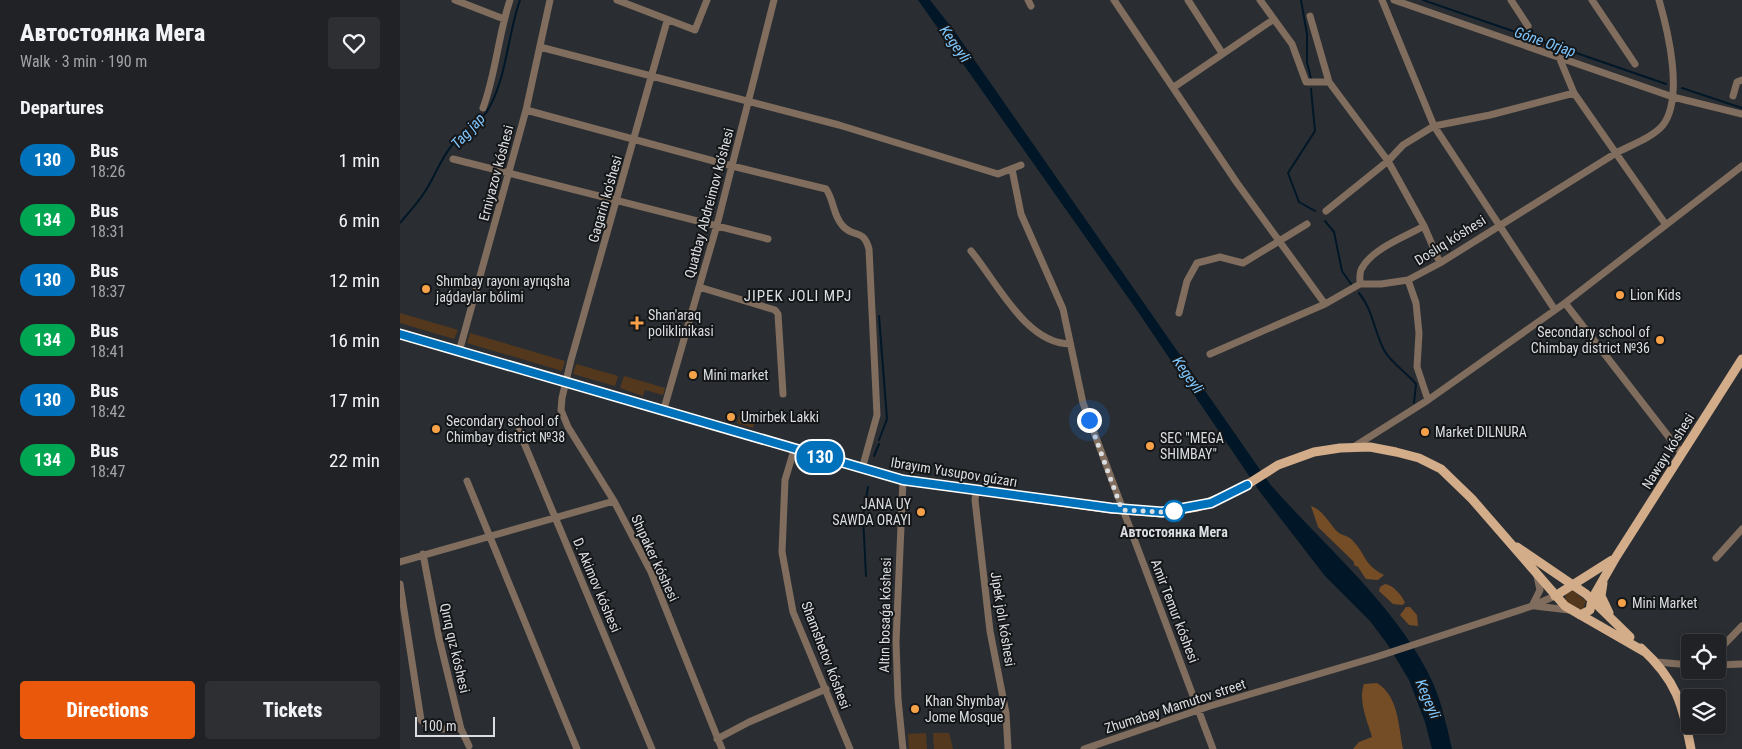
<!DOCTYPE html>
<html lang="en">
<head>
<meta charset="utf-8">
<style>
  :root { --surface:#202226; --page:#2d2f32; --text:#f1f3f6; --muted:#a2a4a7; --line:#3d3f43; --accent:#ea580c }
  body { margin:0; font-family:"Roboto Condensed",sans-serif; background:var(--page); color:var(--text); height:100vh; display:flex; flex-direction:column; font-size:19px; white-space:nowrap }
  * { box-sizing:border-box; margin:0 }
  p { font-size:16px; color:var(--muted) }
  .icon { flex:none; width:28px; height:28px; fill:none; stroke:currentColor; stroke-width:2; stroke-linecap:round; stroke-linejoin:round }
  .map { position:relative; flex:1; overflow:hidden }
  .side { display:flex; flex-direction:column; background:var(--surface); width:400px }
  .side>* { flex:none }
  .badge { padding:0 10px; border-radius:16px; font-size:18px; line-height:32px }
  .buttons { position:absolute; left:1281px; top:634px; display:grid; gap:10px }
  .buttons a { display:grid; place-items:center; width:45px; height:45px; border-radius:5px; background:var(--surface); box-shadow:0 2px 8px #0003,0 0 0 1px var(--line); font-size:25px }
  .scale { position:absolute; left:15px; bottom:12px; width:80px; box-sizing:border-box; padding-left:5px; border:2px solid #dbdee1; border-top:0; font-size:14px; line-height:18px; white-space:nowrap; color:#dbdee1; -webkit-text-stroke:4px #141618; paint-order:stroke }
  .you { position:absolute; width:25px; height:25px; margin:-12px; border:4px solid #fff; border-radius:50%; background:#1a73e8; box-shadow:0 0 0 8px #1a73e833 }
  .map>.badge { position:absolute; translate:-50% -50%; box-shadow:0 0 0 2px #fff }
  h2 { padding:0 20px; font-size:19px; line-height:45px }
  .round { display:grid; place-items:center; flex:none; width:52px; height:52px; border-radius:5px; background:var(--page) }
  .summary { display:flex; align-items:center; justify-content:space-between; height:85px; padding:0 20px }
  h1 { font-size:24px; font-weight:800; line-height:38px }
  .button { display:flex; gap:10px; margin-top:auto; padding:10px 20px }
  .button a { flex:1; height:58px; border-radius:5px; background:var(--accent); color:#fff; font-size:20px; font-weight:800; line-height:58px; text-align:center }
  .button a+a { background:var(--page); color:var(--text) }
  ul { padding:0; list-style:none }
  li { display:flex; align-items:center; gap:15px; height:60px; padding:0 20px }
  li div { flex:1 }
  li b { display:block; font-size:19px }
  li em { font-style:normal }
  li .badge { min-width:55px; font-weight:700; text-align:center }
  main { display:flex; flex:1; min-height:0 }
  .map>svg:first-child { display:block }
</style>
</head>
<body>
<main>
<section class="side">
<div class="summary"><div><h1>Автостоянка Мега</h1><p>Walk · 3 min · 190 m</p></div><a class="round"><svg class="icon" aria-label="heart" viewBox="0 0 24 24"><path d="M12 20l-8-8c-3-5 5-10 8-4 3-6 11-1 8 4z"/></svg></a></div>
<h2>Departures</h2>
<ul>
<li><span class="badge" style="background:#0072bc;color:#fff">130</span><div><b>Bus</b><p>18:26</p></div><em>1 min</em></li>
<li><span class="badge" style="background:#00a651;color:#fff">134</span><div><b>Bus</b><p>18:31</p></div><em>6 min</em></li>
<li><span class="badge" style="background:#0072bc;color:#fff">130</span><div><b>Bus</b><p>18:37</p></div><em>12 min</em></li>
<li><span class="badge" style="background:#00a651;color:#fff">134</span><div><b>Bus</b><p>18:41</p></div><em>16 min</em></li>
<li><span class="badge" style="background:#0072bc;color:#fff">130</span><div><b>Bus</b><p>18:42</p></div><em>17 min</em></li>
<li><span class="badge" style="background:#00a651;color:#fff">134</span><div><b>Bus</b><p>18:47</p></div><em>22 min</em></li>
</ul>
<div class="button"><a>Directions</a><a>Tickets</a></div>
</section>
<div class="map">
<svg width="1342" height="749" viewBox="0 0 1342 749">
  <rect width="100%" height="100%" fill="#2a2e32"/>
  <!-- green -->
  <path fill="#54381d" d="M0,313L58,330L54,339L0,323Z
    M70,333L165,361L162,371L67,343Z
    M176,364L218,376L215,386L173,374Z
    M224,376L265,388L263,395L245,390L243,396L220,388Z
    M343,410L357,416L353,428L337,423L340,411Z
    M1172,590L1186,601L1183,609H1178L1166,602L1165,593Z
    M526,733L527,749H509L508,734Z
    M533,733H549L553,749H534Z"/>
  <!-- forest -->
  <path fill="#744c25" d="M911,506C924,510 931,527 939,533C944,536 949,536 953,541C967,556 963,564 984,575L978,580L966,579L958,567L954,565V562L918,527Z
    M985,584C993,585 1002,595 1005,603L1002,605L993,604L979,591L980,587Z
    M1006,607H1010L1017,615L1018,626L1009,625L1000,615Z
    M977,683C999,697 998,725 1003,749H953L959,742L972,737C967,720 958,701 964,684Z"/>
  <!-- water -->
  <path fill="#011728" d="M518,0H530L555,32L870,484C924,546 999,608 1033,683C1042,704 1047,727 1052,749H1032L1025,722L1009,680L988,645L970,621L925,576L860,492L734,306Z"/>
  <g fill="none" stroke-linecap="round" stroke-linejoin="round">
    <!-- stream -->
    <path stroke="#011728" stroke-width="2" d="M901,0L907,34V62L911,79
      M1023,0L1266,84
      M1282,88L1342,108
      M911,89L915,131L888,173L899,202L915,211
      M925,221L934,232L942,271L951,284
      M0,223C8,213 17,204 24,193C35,177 40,159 53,144C65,131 83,122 90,106C107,74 108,34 120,0
      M959,293C973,310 974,331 984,350C991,363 1006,372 1016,384L1014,403
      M479,440L487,419L479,316
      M474,456L479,444
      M466,576L463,516L468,487"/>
    <!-- minor -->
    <path stroke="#806d5d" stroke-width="7" d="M55,0L104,19
      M217,0L295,30L307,0
      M628,0L631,6
      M714,0L837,183L925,304
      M788,0L822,53
      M860,0L892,44L906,82H929
      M982,0L1034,126L1155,310
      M994,0L1273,97L1342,114
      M1111,0L1128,26
      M1192,0L1235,64
      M910,16L929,82L988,161L1024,226L1040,263
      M267,21L171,360L162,398L161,410L168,427L214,501L251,572L322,749
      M140,47L439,125L598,174L621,165
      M1159,57L1174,93L1266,225
      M774,87L874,19
      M1333,96L1337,82L1342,80
      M83,108C96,73 98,36 110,0
      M126,110L332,166L426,189C434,200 433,215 442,225C453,239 463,227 469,249L477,415L462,469
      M53,159L368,239
      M612,169L621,214L663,309L683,403L813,749
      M926,211L988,161L1003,145L1034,126L1090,115L1174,93
      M571,251C597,282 626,344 670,344
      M1008,280L1016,303L1019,333L1017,367L1028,400
      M960,284C960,279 959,272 962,268C973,248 1005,237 1024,226
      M299,287L375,310L378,314L383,394
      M1165,303L1282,454
      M779,313L787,281L797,263L820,257L843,263L907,224
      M59,352L126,110L150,0
      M810,354L925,304L960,284H981L1008,280L1040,263L1216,153C1231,145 1252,138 1263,125C1284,97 1268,31 1259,0
      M263,412L317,225L374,0
      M119,431L252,749
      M952,448L1028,400L1165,303L1342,166
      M394,450L385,480L382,552L393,612L450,749
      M67,481L177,749
      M576,492L575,500L590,631L606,713L608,749
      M23,554L39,638L61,729L69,746
      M1316,558L1342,529
      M0,562L214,501
      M0,584L21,720C29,731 48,729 61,729
      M1132,606L1140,590L1137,576
      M1135,606L1169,610
      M1318,651L1342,626
      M1257,662L1290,665
      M1318,665L1342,664
      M317,739L349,722L426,689
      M503,749L498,699L496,642L503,480
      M684,749L810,706L976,657L1132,606L1155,596"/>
    <!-- major -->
    <path stroke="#d3ac8a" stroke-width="9" d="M0,334L503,480L711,509L762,513L797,507L837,491L878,465L914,452L940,448L970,447L996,452L1019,458L1041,469L1072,499L1165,606L1245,652
      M1117,547L1186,594L1230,637
      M1203,583L1201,596L1209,613
      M1155,596L1212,560
      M1180,615L1190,610L1192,599L1216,557L1342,359
      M1241,648C1277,681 1282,703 1291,749"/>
  </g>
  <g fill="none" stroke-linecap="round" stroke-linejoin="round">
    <defs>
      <path id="line" d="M0,334L503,480L711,508L762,512L811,503L847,485"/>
    </defs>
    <!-- line casing -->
    <use href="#line" stroke="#fff" stroke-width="11"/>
    <!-- line -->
    <use href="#line" stroke="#0072bc" stroke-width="8"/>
    <!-- walk -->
    <path stroke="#dbdee1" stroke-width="5" stroke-dasharray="0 9" d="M689,420L722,510L762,512L776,511H774"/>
  </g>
  <!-- markers -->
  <g fill="#f7a149" stroke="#141618" stroke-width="2">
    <circle cx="26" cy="289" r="5"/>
    <circle cx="1220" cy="295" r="5"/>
    <path d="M234.5 315.5h5v5h5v5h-5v5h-5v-5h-5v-5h5z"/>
    <circle cx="1260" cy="340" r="5"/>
    <circle cx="293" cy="375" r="5"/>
    <circle cx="331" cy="417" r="5"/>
    <circle cx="36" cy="429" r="5"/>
    <circle cx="1025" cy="432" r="5"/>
    <circle cx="750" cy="446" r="5"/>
    <circle cx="521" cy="512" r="5"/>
    <circle cx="1222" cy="603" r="5"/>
    <circle cx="515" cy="709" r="5"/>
  </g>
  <circle fill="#fff" stroke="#0072bc" stroke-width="2.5" cx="774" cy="511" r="10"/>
  <g text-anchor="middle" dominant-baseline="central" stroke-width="4" stroke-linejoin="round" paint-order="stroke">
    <!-- street labels -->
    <g font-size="14" fill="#dbdee1" stroke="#141618">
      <text transform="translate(96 173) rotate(-75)">Erniyazov kóshesi</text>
      <text transform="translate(205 199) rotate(-74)">Gagarin ko'shesi</text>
      <text transform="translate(309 203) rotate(-75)">Quatbay Abdreimov ko'shesi</text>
      <text transform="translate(1050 240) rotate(-32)">Doslıq kóshesi</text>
      <text transform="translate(1268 451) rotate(-58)">Nawayı kóshesi</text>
      <text transform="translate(554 472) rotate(9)">Ibrayım Yusupov gúzarı</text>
      <text transform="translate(255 558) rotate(65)">Shıpaker kóshesi</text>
      <text transform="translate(197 585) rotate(67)">D. Akimov kóshesi</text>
      <text transform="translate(775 611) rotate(69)">Amir Temur kóshesi</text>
      <text transform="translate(485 615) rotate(-89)">Altın bosaǵa kóshesi</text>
      <text transform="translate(603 619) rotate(81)">Jipek jolı kóshesi</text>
      <text transform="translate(55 648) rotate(77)">Qırıq qız kóshesi</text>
      <text transform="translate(426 655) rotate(69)">Shamshetov kóshesi</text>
      <text transform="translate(775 706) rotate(-18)">Zhumabay Mamutov street</text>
    </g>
    <!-- poi labels -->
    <g font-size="14" fill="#dbdee1" stroke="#141618" text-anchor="start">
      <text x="36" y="281">Shımbay rayonı ayrıqsha<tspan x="36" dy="16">jaǵdaylar bólimi</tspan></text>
      <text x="1230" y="295">Lion Kids</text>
      <text x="248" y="315">Shan'araq<tspan x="248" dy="16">poliklinikasi</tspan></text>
      <text x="1250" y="332" text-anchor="end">Secondary school of<tspan x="1250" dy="16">Chimbay district №36</tspan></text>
      <text x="303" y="375">Mini market</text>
      <text x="341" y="417">Umirbek Lakki</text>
      <text x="46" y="421">Secondary school of<tspan x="46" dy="16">Chimbay district №38</tspan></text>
      <text x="1035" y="432">Market DILNURA</text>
      <text x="760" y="438">SEC "MEGA<tspan x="760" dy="16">SHIMBAY"</tspan></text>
      <text x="511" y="504" text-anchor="end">JANA UY<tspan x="511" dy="16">SAWDA ORAYI</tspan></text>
      <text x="1232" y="603">Mini Market</text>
      <text x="525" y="701">Khan Shymbay<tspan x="525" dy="16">Jome Mosque</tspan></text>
    </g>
    <!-- stop labels -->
    <g font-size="14" font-weight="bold" fill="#dbdee1" stroke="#141618">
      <text x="774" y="532">Автостоянка Мега</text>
    </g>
    <!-- water labels -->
    <g font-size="15" font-style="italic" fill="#80c7fe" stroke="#141618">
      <text transform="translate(1145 42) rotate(19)">Góne Orjap</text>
      <text transform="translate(555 44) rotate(55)">Kegeyli</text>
      <text transform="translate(68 131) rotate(-47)">Tag jap</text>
      <text transform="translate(788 375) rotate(55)">Kegeyli</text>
      <text transform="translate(1028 699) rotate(67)">Kegeyli</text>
    </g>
    <!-- neighbourhood labels -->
    <g font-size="15" letter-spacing="1" fill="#dae0e5" stroke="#141618">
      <text x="398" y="296">JIPEK JOLI MPJ</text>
    </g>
  </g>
</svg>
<div class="buttons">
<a><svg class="icon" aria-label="locate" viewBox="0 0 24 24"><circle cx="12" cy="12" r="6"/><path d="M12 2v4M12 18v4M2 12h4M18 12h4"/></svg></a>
<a><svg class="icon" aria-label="layers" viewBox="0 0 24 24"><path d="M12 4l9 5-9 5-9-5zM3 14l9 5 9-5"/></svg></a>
</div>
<div class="scale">100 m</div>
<div class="you" style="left:689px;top:420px"></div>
<b class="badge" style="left:420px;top:457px;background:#0072bc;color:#fff">130</b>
</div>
</main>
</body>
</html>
